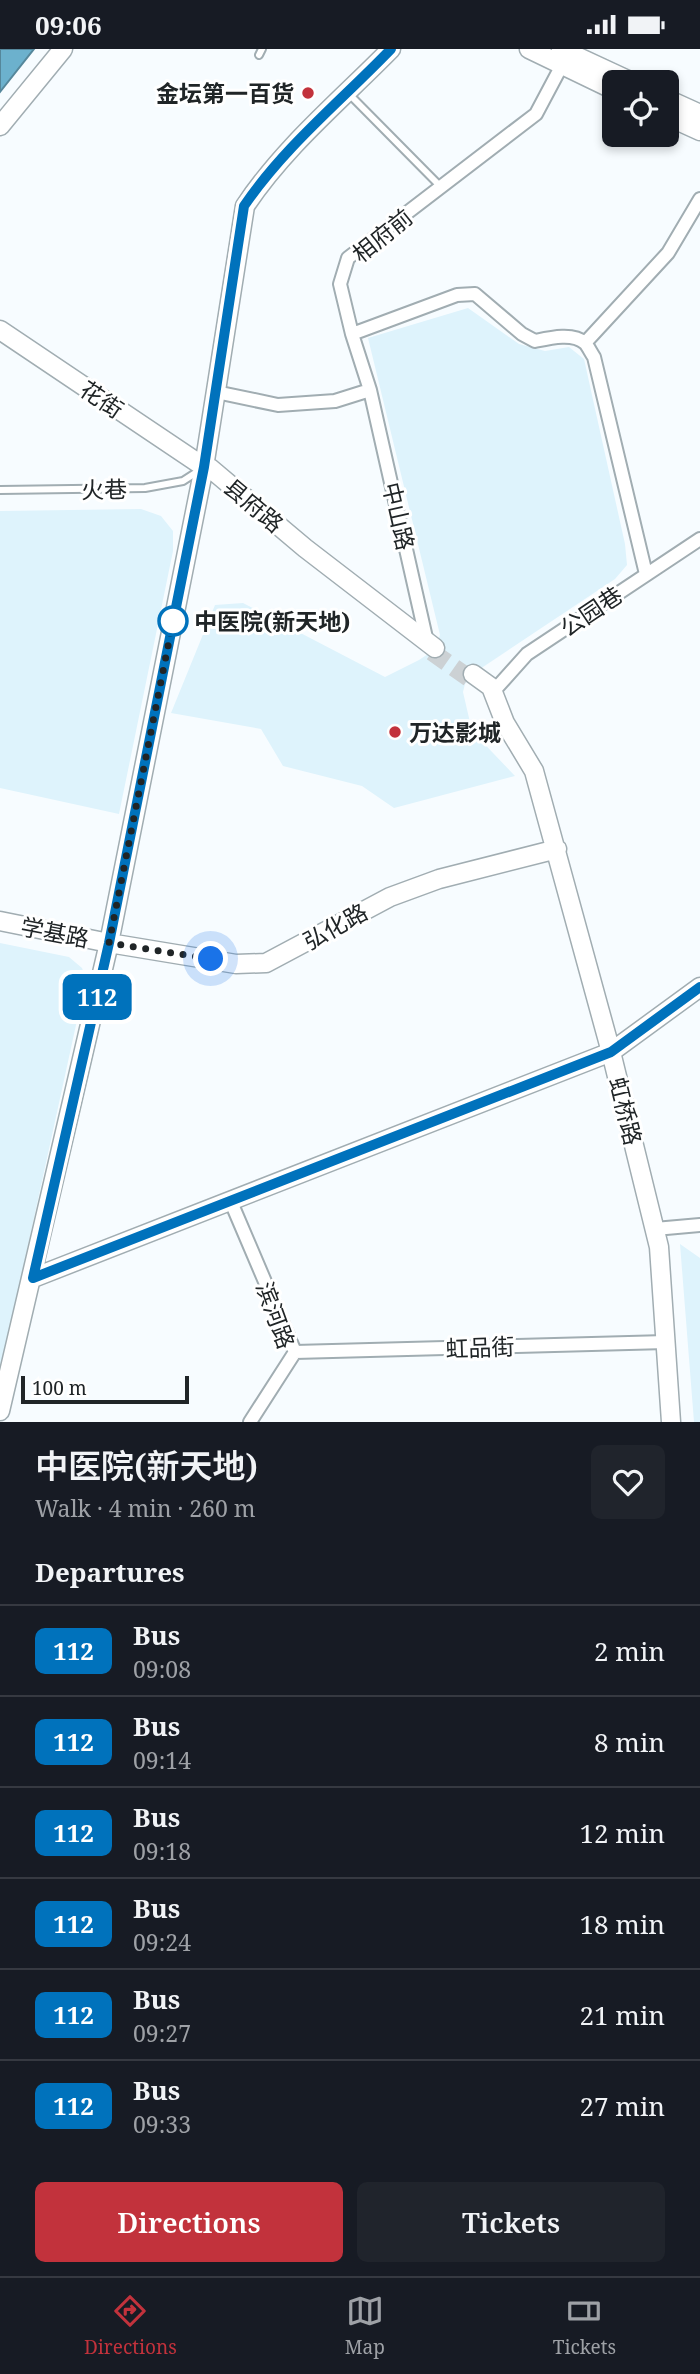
<!DOCTYPE html>
<html lang="en">
<head>
<meta charset="utf-8">
<style>
  :root { --surface:#171b24; --page:#20242c; --text:#f1f3f6; --muted:#9ea1a6; --line:#363941; --accent:#c2323c }
  body { margin:0; font-family:"Noto Serif","Noto Sans SC",serif; background:var(--page); color:var(--text); height:100vh; display:flex; flex-direction:column; font-size:26px; white-space:nowrap }
  * { box-sizing:border-box; margin:0 }
  p { font-size:23px; color:var(--muted) }
  .icon { flex:none; width:38px; height:38px; fill:none; stroke:currentColor; stroke-width:2; stroke-linecap:round; stroke-linejoin:round }
  .map { position:relative; height:1373px; overflow:hidden }
  .details { display:flex; flex-direction:column; background:var(--surface); flex:1 }
  .details>* { flex:none }
  .badge { padding:0 14px; border-radius:10px; font-size:24px; line-height:46px }
  .tools { position:absolute; left:602px; top:21px; display:grid; gap:14px }
  .tools a { display:grid; place-items:center; width:77px; height:77px; border-radius:10px; background:var(--surface); box-shadow:0 4px 10px #0003; font-size:35px }
  .scale { position:absolute; left:21px; bottom:18px; width:168px; box-sizing:border-box; padding-left:7px; border:4px solid #202527; border-top:0; font-size:19px; line-height:24px; white-space:nowrap; color:#202527; -webkit-text-stroke:5px #fff; paint-order:stroke }
  .you { position:absolute; width:35px; height:35px; margin:-18px; border:5px solid #fff; border-radius:50%; background:#1a73e8; box-shadow:0 0 0 10px #1a73e833 }
  .map>.badge { position:absolute; translate:-50% -50%; box-shadow:0 0 0 4px #fff }
  h2 { padding:0 35px; font-size:26px; line-height:63px }
  .round { display:grid; place-items:center; flex:none; width:74px; height:74px; border-radius:10px; background:var(--page) }
  .head { display:flex; align-items:center; justify-content:space-between; height:119px; padding:0 35px }
  h1 { font-size:33px; font-weight:600; line-height:52px }
  .action { display:flex; gap:14px; margin-top:auto; padding:14px 35px }
  .action a { flex:1; height:80px; border-radius:10px; background:var(--accent); color:#fff; font-size:28px; font-weight:600; line-height:80px; text-align:center }
  .action a+a { background:var(--page); color:var(--text) }
  ul { padding:0; list-style:none }
  li { display:flex; align-items:center; gap:21px; height:91px; padding:0 35px; border-top:2px solid var(--line) }
  li div { flex:1 }
  li b { display:block; font-size:26px }
  li em { font-style:normal }
  li .badge { min-width:77px; font-weight:700; text-align:center }
  .status { display:flex; justify-content:space-between; align-items:center; height:49px; padding:0 35px; background:var(--surface); direction:ltr }
  .status svg { height:19px; fill:currentColor }
  .dock { display:flex; justify-content:space-around; align-items:center; height:98px; border-top:2px solid var(--line); background:var(--surface); font-size:19px; color:var(--muted) }
  .dock a { display:grid; justify-items:center; gap:4px }
  .dock .selected { color:var(--accent) }
  .map>svg:first-child { display:block }
</style>
</head>
<body>
<div class="status"><b>09:06</b><svg viewBox="0 0 49 12"><path d="M0 12V9h3v3zM5 12V6h3v6zM10 12V3h3v9zM15 12V0h3v12zM26 1h20v11H26zM47 4h2v5h-2z"/></svg></div>
<div class="map">
<svg width="700" height="1373" viewBox="0 0 700 1373">
  <rect width="100%" height="100%" fill="#f7fcff"/>
  <!-- built -->
  <path fill="#def3fc" d="M468,259L519,295L545,302L569,298L584,310L625,495L627,516L615,530L474,624L465,635L463,643L472,682L515,727L394,759L362,737L283,717L261,680L171,664L215,556L243,554L385,628L419,611L434,601L440,586L368,289Z
    M141,460L161,467L173,482V502L119,765L0,739V462Z
    M0,894L69,908L82,919L86,930L0,1325Z
    M680,1195L700,1209V1373H694Z"/>
  <!-- water -->
  <path fill="#6cb1cd" stroke="#55879b" stroke-width="2" d="M0,0H34L0,43Z"/>
  <g fill="none" stroke-linecap="round" stroke-linejoin="round">
    <!-- secondary-tunnel -->
    <path stroke="#ccd1d4" stroke-width="18" stroke-dasharray="18 9" stroke-linecap="butt" d="M432,603L469,629"/>
    <defs>
      <path id="lane" d="M259,6L262,0
        M349,45L441,138
        M0,441L145,439L183,432L200,421"/>
      <path id="street" d="M352,285L457,246L475,245L522,285L535,292C549,289 573,283 585,294C588,297 591,304 594,308L646,525
        M585,294L668,204L700,150
        M370,341L427,593
        M216,343L278,356L335,352L370,341L352,285L340,235L348,209L536,65L562,16
        M492,644L527,605L700,490
        M231,1153L295,1303L250,1373
        M655,1180L700,1176
        M295,1303L666,1293"/>
      <path id="secondary" d="M529,0L614,41
        M561,0L632,33
        M667,50L700,65
        M667,67L700,82
        M0,77L63,0
        M0,281L204,418L210,419L305,499L435,599
        M473,625L491,638L505,674L534,722L611,1003L659,1198L671,1373
        M0,872L109,894L236,915L266,914L390,848L439,830L557,800
        M33,1229L611,1003L700,938
        M0,1362L109,894L204,418L245,157C285,97 341,51 391,0"/>
    </defs>
    <!-- lane casing -->
    <use href="#lane" stroke="#a1adb2" stroke-width="10"/>
    <!-- street casing -->
    <use href="#street" stroke="#a1adb2" stroke-width="16"/>
    <!-- secondary casing -->
    <use href="#secondary" stroke="#a1adb2" stroke-width="21"/>
    <!-- lane -->
    <use href="#lane" stroke="#fff" stroke-width="6"/>
    <!-- street -->
    <use href="#street" stroke="#fff" stroke-width="12"/>
    <!-- secondary -->
    <use href="#secondary" stroke="#fff" stroke-width="18"/>
  </g>
  <g fill="none" stroke-linecap="round" stroke-linejoin="round">
    <defs>
      <path id="line" d="M391,0C341,52 285,97 244,157L204,418L109,894L33,1229L611,1003L700,938"/>
    </defs>
    <!-- line casing -->
    <use href="#line" stroke="#fff" stroke-width="16"/>
    <!-- line -->
    <use href="#line" stroke="#0072bc" stroke-width="10"/>
    <!-- walk -->
    <path stroke="#202527" stroke-width="7" stroke-dasharray="0 12.6" d="M173,572L109,894L211,910"/>
  </g>
  <!-- markers -->
  <g fill="#c2323c" stroke="#fff" stroke-width="2.5">
    <circle cx="308" cy="44" r="7"/>
    <circle cx="395" cy="683" r="7"/>
  </g>
  <circle fill="#fff" stroke="#0072bc" stroke-width="3.5" cx="173" cy="572" r="14"/>
  <g text-anchor="middle" dominant-baseline="central" stroke-width="6" stroke-linejoin="round" paint-order="stroke">
    <!-- poi labels -->
    <g font-size="23" font-weight="bold" fill="#202527" stroke="#fff" text-anchor="end">
      <text x="294" y="44">金坛第一百货</text>
      <text x="409" y="683" text-anchor="start">万达影城</text>
    </g>
    <!-- street labels -->
    <g font-size="23" fill="#202527" stroke="#fff">
      <text transform="translate(382 186) rotate(-39)">相府前</text>
      <text transform="translate(102 350) rotate(34)">花街</text>
      <text transform="translate(104 440) rotate(-1)">火巷</text>
      <text transform="translate(254 456) rotate(40)">县府路</text>
      <text transform="translate(399 467) rotate(77)">中山路</text>
      <text transform="translate(591 562) rotate(-34)">公园巷</text>
      <text transform="translate(335 877) rotate(-29)">弘化路</text>
      <text transform="translate(55 883) rotate(11)">学基路</text>
      <text transform="translate(626 1062) rotate(76)">虹桥路</text>
      <text transform="translate(276 1266) rotate(70)">滨河路</text>
      <text transform="translate(480 1298) rotate(-2)">虹品街</text>
    </g>
    <!-- stop labels -->
    <g font-size="23" font-weight="bold" fill="#202527" stroke="#fff" text-anchor="start">
      <text x="194" y="572">中医院(新天地)</text>
    </g>
  </g>
</svg>
<div class="tools">
<a><svg class="icon" aria-label="locate" viewBox="0 0 24 24"><circle cx="12" cy="12" r="6"/><path d="M12 2v4M12 18v4M2 12h4M18 12h4"/></svg></a>
</div>
<div class="scale">100 m</div>
<div class="you" style="left:211px;top:910px"></div>
<b class="badge" style="left:97px;top:948px;background:#0072bc;color:#fff">112</b>
</div>
<section class="details">
<div class="head"><div><h1>中医院(新天地)</h1><p>Walk · 4 min · 260 m</p></div><a class="round"><svg class="icon" aria-label="heart" viewBox="0 0 24 24"><path d="M12 20l-8-8c-3-5 5-10 8-4 3-6 11-1 8 4z"/></svg></a></div>
<h2>Departures</h2>
<ul>
<li><span class="badge" style="background:#0072bc;color:#fff">112</span><div><b>Bus</b><p>09:08</p></div><em>2 min</em></li>
<li><span class="badge" style="background:#0072bc;color:#fff">112</span><div><b>Bus</b><p>09:14</p></div><em>8 min</em></li>
<li><span class="badge" style="background:#0072bc;color:#fff">112</span><div><b>Bus</b><p>09:18</p></div><em>12 min</em></li>
<li><span class="badge" style="background:#0072bc;color:#fff">112</span><div><b>Bus</b><p>09:24</p></div><em>18 min</em></li>
<li><span class="badge" style="background:#0072bc;color:#fff">112</span><div><b>Bus</b><p>09:27</p></div><em>21 min</em></li>
<li><span class="badge" style="background:#0072bc;color:#fff">112</span><div><b>Bus</b><p>09:33</p></div><em>27 min</em></li>
</ul>
<div class="action"><a>Directions</a><a>Tickets</a></div>
</section>
<nav class="dock">
<a class="selected"><svg class="icon" aria-label="directions" viewBox="0 0 24 24"><path d="M12 3l9 9-9 9-9-9zM9 14v-3h6M13 9l2 2-2 2"/></svg>Directions</a>
<a><svg class="icon" aria-label="map" viewBox="0 0 24 24"><path d="M3 6l6-2 6 2 6-2v14l-6 2-6-2-6 2zM9 4v14M15 6v14"/></svg>Map</a>
<a><svg class="icon" aria-label="tickets" viewBox="0 0 24 24"><path d="M3 7h18v10H3zM15 7v10"/></svg>Tickets</a>
</nav>
</body>
</html>
